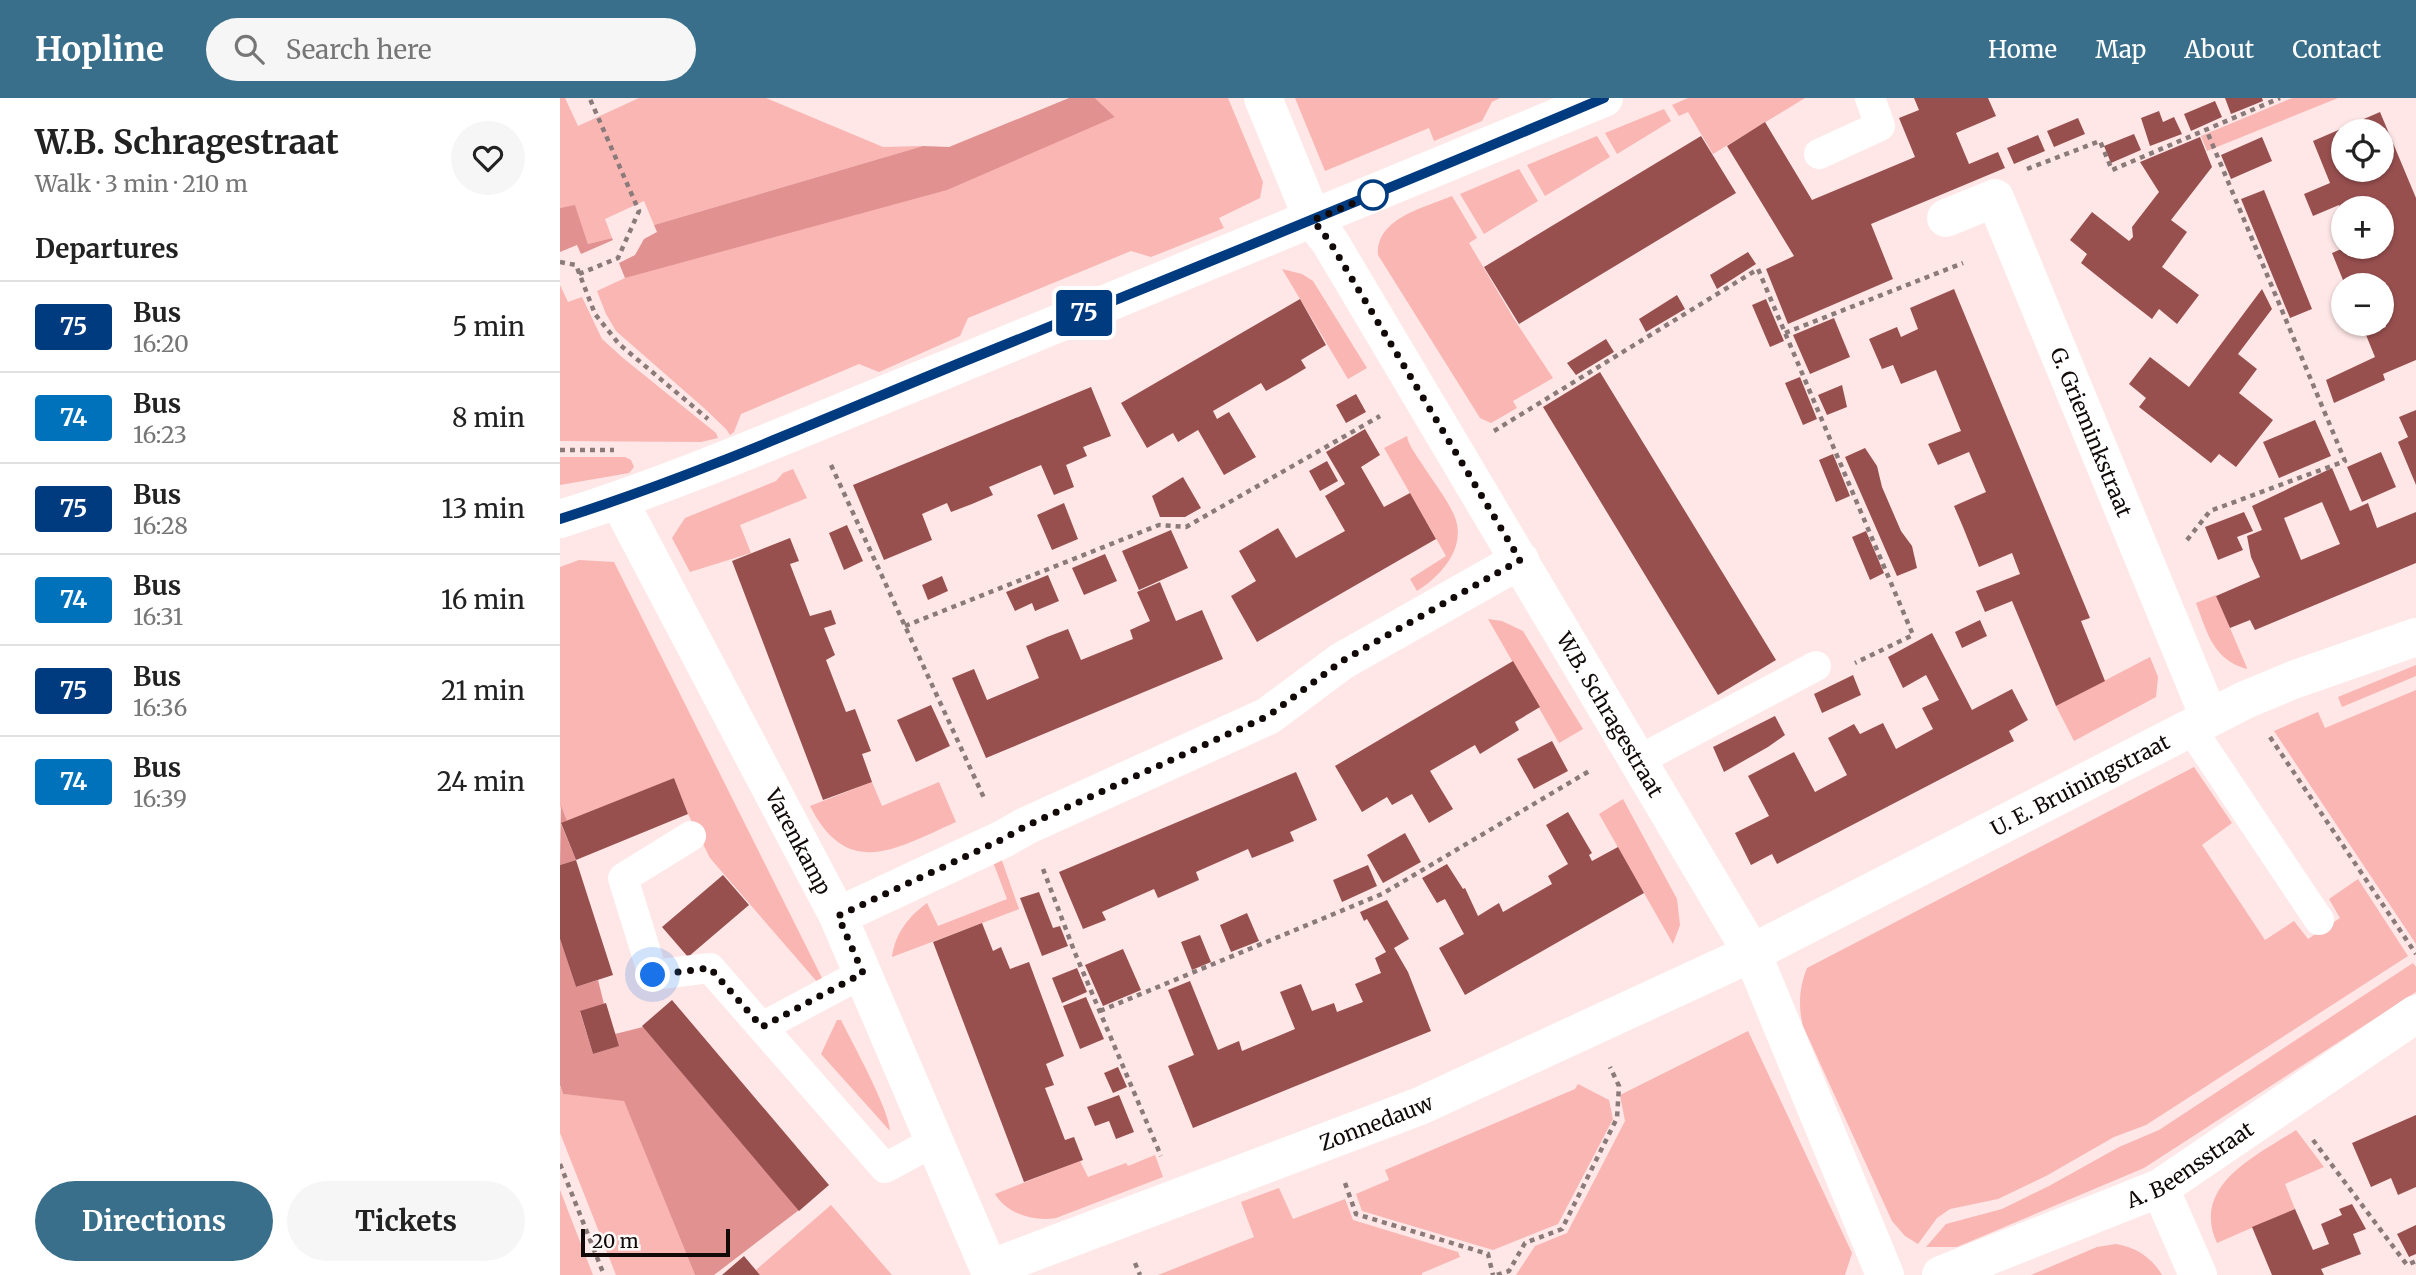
<!DOCTYPE html>
<html lang="en">
<head>
<meta charset="utf-8">
<style>
  :root { --surface:#fff; --page:#f6f6f6; --text:#222; --muted:#767676; --line:#e0e0e0; --accent:#396f8a }
  body { margin:0; font-family:Merriweather,serif; background:var(--page); color:var(--text); height:100vh; display:flex; flex-direction:column; font-size:26px; white-space:nowrap }
  * { box-sizing:border-box; margin:0 }
  p { font-size:23px; color:var(--muted) }
  .icon { flex:none; width:38px; height:38px; fill:none; stroke:currentColor; stroke-width:2; stroke-linecap:round; stroke-linejoin:round }
  .map { position:relative; flex:1; overflow:hidden }
  .sheet { display:flex; flex-direction:column; background:var(--surface); width:560px }
  .sheet>* { flex:none }
  .badge { padding:0 14px; border-radius:5px; font-size:24px; line-height:46px }
  .tools { position:absolute; left:1771px; top:21px; display:grid; gap:14px }
  .tools a { display:grid; place-items:center; width:63px; height:63px; border-radius:50%; background:var(--surface); box-shadow:0 2px 5px #0004; font-size:35px }
  .scale { position:absolute; left:21px; bottom:18px; width:149px; box-sizing:border-box; padding-left:7px; border:4px solid #110a09; border-top:0; font-size:19px; line-height:24px; white-space:nowrap; color:#110a09; -webkit-text-stroke:5px #fef9f9; paint-order:stroke }
  .you { position:absolute; width:35px; height:35px; margin:-18px; border:5px solid #fff; border-radius:50%; background:#1a73e8; box-shadow:0 0 0 10px #1a73e833 }
  .map>.badge { position:absolute; translate:-50% -50%; box-shadow:0 0 0 4px #fff }
  h2 { padding:0 35px; font-size:26px; line-height:63px }
  .round { display:grid; place-items:center; flex:none; width:74px; height:74px; border-radius:37px; background:var(--page) }
  .overview { display:flex; align-items:center; justify-content:space-between; height:119px; padding:0 35px }
  h1 { font-size:33px; font-weight:700; line-height:52px }
  .primary-button { display:flex; gap:14px; margin-top:auto; padding:14px 35px }
  .primary-button a { flex:1; height:80px; border-radius:42px; background:var(--accent); color:#fff; font-size:28px; font-weight:700; line-height:80px; text-align:center }
  .primary-button a+a { background:var(--page); color:var(--text) }
  ul { padding:0; list-style:none }
  li { display:flex; align-items:center; gap:21px; height:91px; padding:0 35px; border-top:2px solid var(--line) }
  li div { flex:1 }
  li b { display:block; font-size:26px }
  li em { font-style:normal }
  li .badge { min-width:77px; font-weight:700; text-align:center }
  header { display:flex; align-items:center; gap:42px; box-sizing:border-box; height:98px; padding:0 35px; background:var(--accent); color:#fff }
  header strong { font-size:33px }
  nav { display:flex; gap:38px; margin-inline-start:auto; font-size:24px }
  .search { width:490px; height:63px; background:var(--page); display:flex; align-items:center; gap:18px; box-sizing:border-box; padding:0 24px; border-radius:38px; color:var(--muted); font-size:26px }
  main { display:flex; flex:1; min-height:0 }
  .map>svg:first-child { display:block }
</style>
</head>
<body>
<header>
<strong>Hopline</strong>
<div class="search"><svg class="icon" aria-label="search" viewBox="0 0 24 24"><circle cx="10" cy="10" r="6"/><path d="M15 15l6 6"/></svg>Search here</div>
<nav><a>Home</a><a>Map</a><a>About</a><a>Contact</a></nav>
</header>
<main>
<section class="sheet">
<div class="overview"><div><h1>W.B. Schragestraat</h1><p>Walk · 3 min · 210 m</p></div><a class="round"><svg class="icon" aria-label="heart" viewBox="0 0 24 24"><path d="M12 20l-8-8c-3-5 5-10 8-4 3-6 11-1 8 4z"/></svg></a></div>
<h2>Departures</h2>
<ul>
<li><span class="badge" style="background:#003b80;color:#fff">75</span><div><b>Bus</b><p>16:20</p></div><em>5 min</em></li>
<li><span class="badge" style="background:#0072bc;color:#fff">74</span><div><b>Bus</b><p>16:23</p></div><em>8 min</em></li>
<li><span class="badge" style="background:#003b80;color:#fff">75</span><div><b>Bus</b><p>16:28</p></div><em>13 min</em></li>
<li><span class="badge" style="background:#0072bc;color:#fff">74</span><div><b>Bus</b><p>16:31</p></div><em>16 min</em></li>
<li><span class="badge" style="background:#003b80;color:#fff">75</span><div><b>Bus</b><p>16:36</p></div><em>21 min</em></li>
<li><span class="badge" style="background:#0072bc;color:#fff">74</span><div><b>Bus</b><p>16:39</p></div><em>24 min</em></li>
</ul>
<div class="primary-button"><a>Directions</a><a>Tickets</a></div>
</section>
<div class="map">
<svg width="1856" height="1177" viewBox="0 0 1856 1177">
  <rect width="100%" height="100%" fill="#fee7e6"/>
  <!-- green -->
  <path fill="#f9b6b3" d="M0,0H5L18,28L79,0H206L323,49L363,48L94,127L84,103L45,121L52,140L28,146L15,108L0,110Z
    M535,0H668L703,84L700,100L659,120L664,130L591,159L571,153L408,220L400,238L319,274L299,266L181,316L174,334L170,337L166,331L144,310L56,233L46,216L37,193L65,180L555,19Z
    M735,0H940L932,4L922,23L874,43L869,30L765,73Z
    M1128,0H1245L1153,56L1128,14L1119,18L1112,7Z
    M1732,0H1778L1647,53L1641,38Z
    M1104,11L1111,23L1057,56L1045,35Z
    M1037,38L1050,59L985,98L967,67Z
    M959,71L978,103L924,136L900,96Z
    M892,98L917,140L909,145L954,221L993,280L953,303L957,310L931,325L920,320L818,157C816,120 864,110 892,98Z
    M722,171L742,176L753,183L807,270L788,281Z
    M0,187L8,204L22,199L42,241L63,260L156,335L158,340L141,344L0,343Z
    M847,338C848,346 856,357 862,366C872,382 886,399 894,417C908,449 881,478 857,493L850,481L886,458L824,350Z
    M0,359H65L71,362L74,369L69,375L0,387Z
    M233,371L247,400L180,427L191,455L130,474L112,440L125,420L216,383L223,375Z
    M19,462L54,464L264,884L258,885L150,760L128,716L114,680L7,723L0,708V469Z
    M1656,497L1687,570V571C1653,562 1647,534 1636,505Z
    M928,521L942,523L963,533L1023,631L999,645Z
    M1590,559L1598,579L1596,599L1514,643L1496,608Z
    M1856,567V578L1782,609L1778,599Z
    M1856,592V846L1714,633L1758,614L1765,630Z
    M1634,669L1672,725L1642,747L1705,842L1734,823L1748,841L1780,820L1769,801L1798,781L1848,858L1586,1027L1554,1039L1486,1078L1438,1101L1390,1111L1377,1120L1358,1146L1345,1138L1332,1123L1243,928C1238,908 1239,890 1247,870Z
    M312,684L322,708L379,684L396,724C337,750 288,783 250,708Z
    M1063,701L1117,801L1120,827L1113,846L1039,716Z
    M441,760L459,811L332,859C335,836 348,819 367,805L378,828L447,801L433,764Z
    M1853,865L1856,869V894L1584,1070L1397,1149H1366L1386,1126L1442,1111L1489,1088L1559,1049L1599,1032Z
    M277,922H281C292,944 330,1013 330,1033L261,956Z
    M1188,933L1292,1155L1285,1177H956L975,1148L1007,1135L1065,1023L1060,997Z
    M1018,986L1049,1002L1053,1021L998,1126L933,1152L802,1113L796,1096L829,1082L825,1072L1015,991Z
    M0,988L3,996L64,1002L135,1177H56L0,1035Z
    M1736,1032L1764,1069L1725,1086L1735,1111L1657,1145C1630,1087 1698,1057 1736,1032Z
    M595,1057L603,1079L496,1120C474,1124 447,1116 435,1096L520,1063L528,1079L566,1065L568,1068Z
    M719,1090L733,1121L785,1101L793,1122L898,1154L900,1159L862,1175V1177H598L694,1139L681,1104Z
    M0,1092L33,1177H0Z
    M271,1107L332,1177H200L196,1172Z
    M1556,1146C1576,1149 1592,1160 1602,1177H1471L1537,1149Z"/>
  <!-- forest -->
  <path fill="#e19290" d="M509,0H535L555,19L387,92L65,180L59,165L75,157L84,141L97,134L94,127L363,48L389,49Z
    M15,107L28,146L52,140L53,142L21,156L17,147L0,154V110Z
    M1,708L7,723L1,726L16,762L0,767Z
    M0,841L16,889L38,882L44,906L20,914L33,956L58,948L55,936L83,929L239,1112L154,1177H135L64,1003L3,996L0,987Z"/>
  <!-- building -->
  <path fill="#98504f" fill-rule="evenodd" d="M1354,0H1428L1436,18L1396,35L1409,66L1438,54L1445,70L1311,126L1333,181L1228,226L1206,171L1234,158L1167,48L1205,24L1252,102L1355,59L1339,20L1359,12Z
    M1665,0H1702L1703,3L1671,16Z
    M1655,3L1662,19L1631,33L1624,16Z
    M1599,13L1603,24L1614,19L1622,36L1590,48L1581,20Z
    M1820,14L1856,100V262L1823,276L1825,282L1774,305L1766,282L1815,259L1806,237L1826,229L1822,219V187H1785L1772,155L1786,149H1822V110H1783V117L1779,107L1753,118L1744,96L1770,85L1753,43ZM1783,33H1822V72H1783Z
    M1518,20L1525,36L1494,49L1487,33Z
    M1574,36L1581,52L1551,65L1544,48Z
    M1478,37L1485,53L1454,66L1447,50Z
    M1141,38L1176,95L959,226L924,169Z
    M1640,39L1652,69L1611,122L1627,134L1602,169L1639,197L1617,226L1599,211L1592,221L1556,193L1521,165L1527,156L1510,142L1532,114L1569,143L1573,139L1572,129L1599,94L1580,64Z
    M1702,39L1712,63L1671,81L1661,57Z
    M1704,92L1752,211L1730,220L1681,101Z
    M1188,154L1196,166L1157,191L1150,177Z
    M1394,191L1530,520L1521,523L1545,583L1496,608L1452,503L1425,514L1416,493L1460,476L1452,455L1419,469L1403,429L1394,408L1426,394L1409,354L1378,367L1368,346L1401,333L1376,272L1341,286L1333,267L1322,271L1309,241L1337,229L1341,239L1358,231L1350,210Z
    M1702,191L1712,211L1678,256L1697,271L1679,295L1713,322L1676,369L1659,356L1651,365L1579,309L1586,300L1569,286L1590,259L1629,289Z
    M1117,197L1125,211L1086,234L1079,221Z
    M740,201L766,247L741,262L746,270L726,282L706,293L701,285L653,313L657,321L669,314L696,359L664,377L638,332L618,344L613,335L587,350L561,305Z
    M1206,201L1224,243L1210,249L1192,207Z
    M1274,220L1290,259L1250,276L1233,237Z
    M1046,241L1054,254L1016,277L1007,265Z
    M1040,274L1216,562L1158,597L983,309Z
    M1240,279L1257,321L1243,327L1225,285Z
    M1282,287L1287,309L1267,317L1258,297Z
    M531,289L551,338L523,349L527,358L506,367L514,389L494,397L481,367L429,389L433,397L412,406L391,414L387,405L362,416L372,442L324,462L293,387Z
    M796,296L806,314L786,325L776,307Z
    M1856,312V387L1838,344L1848,339L1839,319Z
    M1755,322L1771,358L1719,380L1703,344Z
    M805,331L820,357L801,369L824,409L850,395L876,441L697,544L671,498L696,483L679,453L718,430L736,460L785,433L765,398L785,386L766,354Z
    M1305,350L1317,368L1322,389L1341,433L1352,448L1357,470L1337,478L1285,359Z
    M1821,354L1836,389L1802,404L1787,369Z
    M1273,356L1290,398L1276,404L1259,362Z
    M767,363L778,383L760,393L749,373Z
    M1772,370L1790,413L1808,405L1817,430L1856,414V465L1695,532L1690,522L1670,530L1656,498L1700,479L1691,459L1687,438L1702,432L1692,408ZM1762,404L1780,446L1741,462L1724,420Z
    M623,379L641,410L625,419H600L592,398Z
    M504,405L518,441L492,452L477,417Z
    M1684,414L1693,433L1677,439L1683,452L1658,462L1645,429Z
    M287,427L303,463L284,472L269,435Z
    M611,432L628,470L579,492L562,453Z
    M1306,433L1324,475L1310,482L1292,439Z
    M230,440L239,463L230,466L250,518L271,512L276,526L264,530L275,557L266,562L286,614L295,611L311,653L302,656L312,684L263,702L172,463Z
    M545,456L557,483L524,497L512,470Z
    M488,477L499,503L475,513L472,505L455,513L446,494Z
    M382,478L388,493L368,502L362,487Z
    M600,484L616,523L642,512L663,561L426,660L392,580L414,571L427,602L479,580L466,548L487,539L508,531L521,562L573,541L570,532L590,523L577,494Z
    M1420,522L1427,538L1402,550L1395,534Z
    M1372,535L1412,612L1452,591L1468,622L1449,633L1454,643L1217,766L1212,756L1191,767L1175,735L1209,718L1188,678L1234,654L1255,694L1287,677L1268,640L1294,626L1300,636L1323,625L1336,651L1373,631L1362,610L1379,602L1366,577L1343,590L1328,559Z
    M953,563L980,609L955,624L959,632L920,656L915,647L870,673L893,711L869,725L852,696L832,707L827,699L802,714L775,668Z
    M1293,577L1301,597L1262,615L1254,596Z
    M371,607L390,648L356,664L337,622Z
    M1215,618L1225,637L1208,649L1164,674L1153,649Z
    M992,643L1008,673L974,691L957,661Z
    M736,674L757,722L730,734L734,743L692,760L688,751L636,774L639,782L598,800L594,791L542,814L546,822L523,831L499,774Z
    M114,680L128,716L16,762L1,725Z
    M1008,714L1032,755L1029,757L1032,763L1058,749L1084,795L905,897L879,850L904,836L885,801L877,805L862,780L887,766L903,791L905,790L918,818L939,805L943,814L992,786L988,778L1008,766L986,727Z
    M845,735L861,764L823,785L807,757Z
    M16,762L53,877L16,889L0,841V767Z
    M808,767L817,788L782,804L773,782Z
    M163,777L189,807L128,859L102,829Z
    M479,794L493,830L500,828L508,848L482,858L460,800Z
    M827,802L849,841L834,850L848,874L871,933L633,1030L608,968L634,957L608,892L630,883L658,952L679,943L682,953L735,931L720,894L741,886L752,913L774,905L777,914L803,904L795,886L821,875L815,860L826,854L807,821L804,823L800,814Z
    M687,815L699,843L671,854L660,827Z
    M422,825L433,853L441,849L450,871L469,864L504,958L486,966L494,987L485,990L505,1042L514,1039L523,1062L464,1084L373,844Z
    M640,837L651,864L632,872L621,844Z
    M563,851L581,892L543,908L525,867Z
    M517,870L527,894L502,905L492,880Z
    M526,899L544,941L520,951L503,908Z
    M112,902L269,1087L239,1113L82,928Z
    M46,905L59,948L33,956L20,913Z
    M558,969L567,989L553,995L544,975Z
    M559,997L574,1034L556,1041L549,1023L535,1028L527,1009Z
    M1856,1017V1089L1838,1097L1831,1080L1811,1089L1792,1045Z
    M1792,1106L1806,1131L1793,1136L1801,1156L1761,1171L1764,1177H1712L1692,1129L1735,1111L1753,1152L1769,1146L1761,1126L1782,1117L1779,1111Z
    M1856,1127V1156L1849,1159L1837,1136Z
    M184,1158L200,1177H162Z"/>
  <g fill="none" stroke-linecap="round" stroke-linejoin="round">
    <!-- path -->
    <path stroke="#8a7b7a" stroke-width="4.5" stroke-dasharray="5 5" stroke-linecap="butt" d="M1467,71L1540,43L1552,72L1720,0
      M0,164L16,167L35,216L59,246L148,321
      M19,176L58,160L79,113L30,1L32,0
      M1225,235L1403,165
      M934,333L1198,171L1353,537L1295,565
      M0,352H54
      M271,367L424,700
      M1627,442L1650,413L1785,363L1646,31
      M345,528L599,427L626,429L820,318
      M1710,639L1856,856
      M483,771L515,855L601,1058
      M540,913L822,796L1031,672
      M1753,1042L1847,1167L1856,1163
      M0,1066L44,1177
      M785,1085L796,1116L928,1156L933,1177
      M575,1165L580,1177
      M937,1177L949,1173L965,1145L1002,1131L1057,1020L1059,988L1050,969"/>
    <!-- service -->
    <path stroke="#fff" stroke-width="30" d="M1259,56L1320,28L1310,0
      M1630,629L1759,822
      M1079,662L1256,568
      M131,738L63,780L93,877L150,870L325,1070L375,1043
      M202,929L303,875"/>
    <!-- minor -->
    <g stroke="#fff" stroke-width="38">
      <path id="s1" d="M703,0L753,122L770,144L1192,855L1325,1177"/>
      <path id="s2" d="M1386,120L1435,100L1649,619"/>
      <path id="s3" d="M59,403L278,818L429,1171L860,1008L1192,855L1685,602L1733,582L1856,539"/>
      <path d="M0,421C131,380 257,323 385,272C605,182 825,92 1044,0"/>
      <path d="M278,818L443,741L466,728L708,618L782,563L960,462"/>
      <path d="M1600,1090L1638,1177"/>
      <path id="s4" d="M1381,1177L1600,1090L1856,916"/>
    </g>
  </g>
  <g fill="none" stroke-linecap="round" stroke-linejoin="round">
    <defs>
      <path id="line" d="M0,421C136,378 268,319 400,265C615,178 830,91 1044,0"/>
    </defs>
    <!-- line casing -->
    <use href="#line" stroke="#fff" stroke-width="16"/>
    <!-- line -->
    <use href="#line" stroke="#003b80" stroke-width="10"/>
    <!-- walk -->
    <path stroke="#110a09" stroke-width="7" stroke-dasharray="0 12.6" d="M93,877L150,870L202,929L303,875L278,818L443,741L466,728L708,618L782,563L960,462L770,144L753,122L813,97"/>
  </g>
  <!-- markers -->
  <circle fill="#fff" stroke="#003b80" stroke-width="3.5" cx="813" cy="97" r="14"/>
  <g text-anchor="middle" dominant-baseline="central" stroke-width="5" stroke-linejoin="round" paint-order="stroke">
    <!-- street labels -->
    <g font-size="21" fill="#110a09" stroke="#fef9f9">
      <text stroke="none"><textPath href="#s2" startOffset="306">G. Grieminkstraat</textPath></text>
      <text stroke="none"><textPath href="#s1" startOffset="709">W.B. Schragestraat</textPath></text>
      <text stroke="none"><textPath href="#s3" startOffset="2048">U. E. Bruiningstraat</textPath></text>
      <text stroke="none"><textPath href="#s3" startOffset="385">Varenkamp</textPath></text>
      <text stroke="none"><textPath href="#s3" startOffset="1267">Zonnedauw</textPath></text>
      <text stroke="none"><textPath href="#s4" startOffset="273">A. Beensstraat</textPath></text>
    </g>
  </g>
</svg>
<div class="tools">
<a><svg class="icon" aria-label="locate" viewBox="0 0 24 24"><circle cx="12" cy="12" r="6"/><path d="M12 2v4M12 18v4M2 12h4M18 12h4"/></svg></a>
<a>+</a>
<a>−</a>
</div>
<div class="scale">20 m</div>
<div class="you" style="left:93px;top:877px"></div>
<b class="badge" style="left:524px;top:215px;background:#003b80;color:#fff">75</b>
</div>
</main>
</body>
</html>
